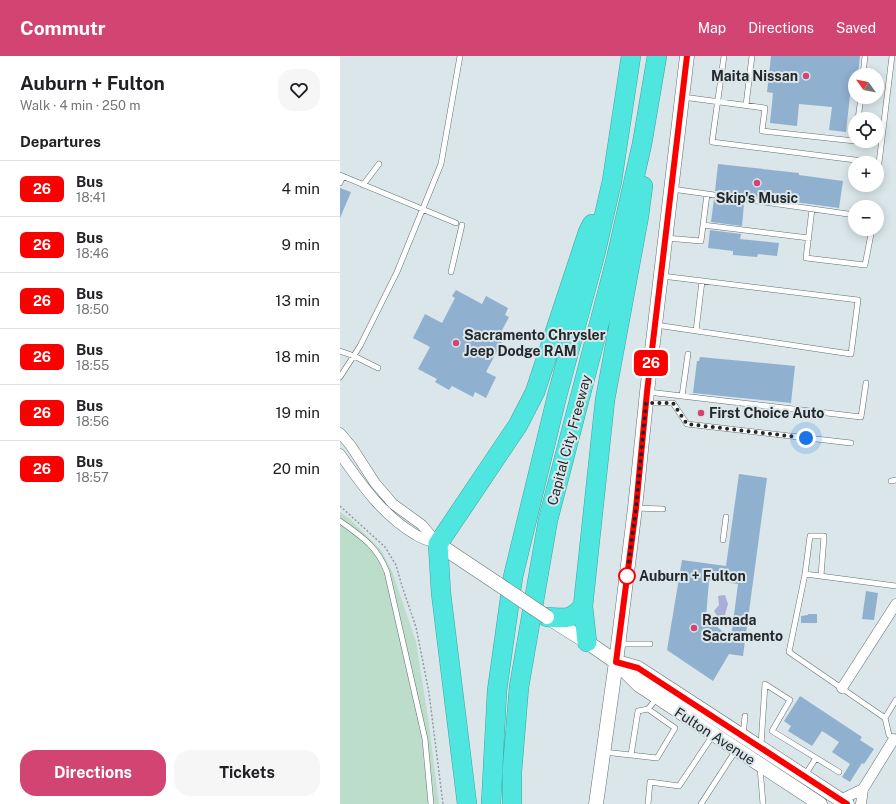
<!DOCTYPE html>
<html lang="en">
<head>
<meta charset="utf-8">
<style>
  :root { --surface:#fff; --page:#f6f6f6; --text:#202124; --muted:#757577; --line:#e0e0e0; --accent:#d24572 }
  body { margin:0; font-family:"Public Sans",sans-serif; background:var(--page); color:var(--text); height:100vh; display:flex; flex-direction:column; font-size:15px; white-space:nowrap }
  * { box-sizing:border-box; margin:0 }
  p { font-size:13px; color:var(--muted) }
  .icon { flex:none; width:22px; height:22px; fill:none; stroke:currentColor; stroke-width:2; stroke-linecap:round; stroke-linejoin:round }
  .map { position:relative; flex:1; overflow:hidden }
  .panel { display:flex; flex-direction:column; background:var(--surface); width:340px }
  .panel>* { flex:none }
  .badge { padding:0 8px; border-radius:6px; font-size:14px; line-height:26px }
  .needle { width:26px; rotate:303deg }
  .tools { position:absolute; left:508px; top:12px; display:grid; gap:8px }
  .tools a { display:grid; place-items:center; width:36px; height:36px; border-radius:50%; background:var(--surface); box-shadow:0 2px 10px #0003; font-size:20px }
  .you { position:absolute; width:20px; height:20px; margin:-10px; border:3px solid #fff; border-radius:50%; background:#1a73e8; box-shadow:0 0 0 6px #1a73e833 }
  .map>.badge { position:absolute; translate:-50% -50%; box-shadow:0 0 0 2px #fff }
  h2 { padding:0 20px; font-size:15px; line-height:36px }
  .round { display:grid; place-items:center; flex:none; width:42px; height:42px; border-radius:16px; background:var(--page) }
  .head { display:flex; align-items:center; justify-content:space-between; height:68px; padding:0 20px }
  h1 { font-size:19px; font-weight:700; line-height:30px }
  .button { display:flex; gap:8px; margin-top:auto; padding:8px 20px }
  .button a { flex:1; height:46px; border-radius:16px; background:var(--accent); color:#fff; font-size:16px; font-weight:700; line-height:46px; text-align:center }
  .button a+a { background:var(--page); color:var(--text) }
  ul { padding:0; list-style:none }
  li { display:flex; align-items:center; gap:12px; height:56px; padding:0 20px; border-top:1px solid var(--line) }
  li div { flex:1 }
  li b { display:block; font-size:15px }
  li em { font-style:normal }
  li .badge { min-width:44px; font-weight:700; text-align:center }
  header { display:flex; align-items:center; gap:24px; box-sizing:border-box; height:56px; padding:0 20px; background:var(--accent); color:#fff }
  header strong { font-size:19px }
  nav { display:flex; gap:22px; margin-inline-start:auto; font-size:14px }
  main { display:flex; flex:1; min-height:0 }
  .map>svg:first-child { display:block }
</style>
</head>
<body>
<header>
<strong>Commutr</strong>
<nav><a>Map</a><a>Directions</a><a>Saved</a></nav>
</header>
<main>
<section class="panel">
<div class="head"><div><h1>Auburn + Fulton</h1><p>Walk · 4 min · 250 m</p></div><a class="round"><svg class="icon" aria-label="heart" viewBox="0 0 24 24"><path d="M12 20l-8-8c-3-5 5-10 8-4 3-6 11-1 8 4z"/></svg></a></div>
<h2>Departures</h2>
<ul>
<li><span class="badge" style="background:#fa0000;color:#fff">26</span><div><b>Bus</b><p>18:41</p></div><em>4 min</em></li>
<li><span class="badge" style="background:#fa0000;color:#fff">26</span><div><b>Bus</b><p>18:46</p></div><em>9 min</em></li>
<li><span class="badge" style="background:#fa0000;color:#fff">26</span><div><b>Bus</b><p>18:50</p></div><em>13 min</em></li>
<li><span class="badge" style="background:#fa0000;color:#fff">26</span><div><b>Bus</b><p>18:55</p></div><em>18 min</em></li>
<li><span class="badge" style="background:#fa0000;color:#fff">26</span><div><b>Bus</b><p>18:56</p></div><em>19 min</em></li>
<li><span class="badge" style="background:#fa0000;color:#fff">26</span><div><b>Bus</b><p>18:57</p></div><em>20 min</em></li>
</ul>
<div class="button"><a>Directions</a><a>Tickets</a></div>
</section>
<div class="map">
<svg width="556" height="748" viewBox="0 0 556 748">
  <rect width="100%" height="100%" fill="#dae6ea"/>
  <!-- green -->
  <path fill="#bbddca" d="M0,456L11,464L41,494L52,515L76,586L88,662L99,748H0Z"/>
  <!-- water -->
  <path fill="#a9afd8" d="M385,539L388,548L384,562L377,560L374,555L379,549L378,540Z"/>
  <!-- building -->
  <path fill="#90b0d0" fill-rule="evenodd" d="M431,0H520L518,19L512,21L506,76L489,74L492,51L459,48L457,70L430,67L433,37L427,36Z
    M378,108L459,117V119L503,125L499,152L375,135Z
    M0,132L11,136L0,162Z
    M374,143L404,147L402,170L371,166Z
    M370,174L401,178L400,183L439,187L437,200L418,198L417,201L393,199V195L368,192Z
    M116,234L142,248L146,240L168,252L165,259L169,261L159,280L164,282L146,316L156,321L146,342L135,336L133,341L112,330L109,334L95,326L97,323L78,313L90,291L73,282L85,258L102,267L115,242L112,240Z
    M360,301L455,310L451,347L353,337L357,305H359Z
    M399,418L427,422L403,600L389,598L373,625L327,594L342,504L386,510ZM369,524L398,528L391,582L366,562Z
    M526,535L538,537L534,564L522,563Z
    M468,558H477V567H461V560L468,559Z
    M460,640L522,681L520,684L534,693L524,708L522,707L510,726L502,721L510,708L492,696L499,686L482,675L472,690L448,675L451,670L444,665Z"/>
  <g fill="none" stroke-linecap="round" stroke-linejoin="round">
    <defs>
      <path id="lane" d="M384,0L372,86L539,107L552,0
        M523,19L525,0
        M343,41L425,52L422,75L515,85
        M406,49L412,0
        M518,63L521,41
        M0,119L116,167
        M0,127L3,120
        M23,129L39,108
        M332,133L515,159
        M472,153L466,202L525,209L532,173
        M363,169L469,182
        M326,182L361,185L367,138
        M111,216L122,169
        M316,269L511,298L518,244L322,220
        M356,275L362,225
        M0,295L14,300L38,312
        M0,321L20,290L57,216L101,108L120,0
        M308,336L521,361L526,327
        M342,340L348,298
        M307,347H333L347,368L511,387
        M551,425L556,424
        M296,452L323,453
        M0,465C22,481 37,490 47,516L85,683L91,748
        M383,484L386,461
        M465,518L556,530
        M481,520L484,480H470L465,518L449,596L545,662
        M279,588H310
        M403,679L405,660
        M556,684L549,679L545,662L556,644
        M421,689L425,628L450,644L432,675L499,716
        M264,696L317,702L335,672L308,653L317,642
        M291,699L298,655L308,653
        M420,711L423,748
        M465,719L476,702
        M308,748L310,726L339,730L373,679
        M361,748L396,694"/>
      <path id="street" d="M0,377L11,390L35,427L53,448L82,469L98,488
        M0,398C22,429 42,459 76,479C82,483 90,485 96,487
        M502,632L556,548
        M500,744L523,733
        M521,748L523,733L554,683"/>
      <path id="secondary" d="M98,488L158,528
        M209,562L247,586L276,606L299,629L480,748
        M277,606L298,612L507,748
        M256,748L276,606L295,452L307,336L347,0"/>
      <path id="highway" d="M207,561C225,562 230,565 243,550
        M247,586L243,550L265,344L299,160L303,130
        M127,748L101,537L98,488L178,369L195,336L248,176L252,168
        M151,748L157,635L173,521L217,340L255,199L272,125L291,0
        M172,748V716L179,631L208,464L276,203L302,88L317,0"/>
    </defs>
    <!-- lane casing -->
    <use href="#lane" stroke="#646f72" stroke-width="6"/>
    <!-- street casing -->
    <use href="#street" stroke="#646f72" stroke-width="11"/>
    <!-- secondary casing -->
    <use href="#secondary" stroke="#646f72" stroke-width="15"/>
    <!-- highway casing -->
    <use href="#highway" stroke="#3fa4a0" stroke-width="20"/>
    <!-- path -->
    <path stroke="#939b9f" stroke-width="1.5" stroke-dasharray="2 2" stroke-linecap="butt" d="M0,450L45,491L56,509L62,530L76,571L89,637L103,748"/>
    <!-- lane -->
    <use href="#lane" stroke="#fff" stroke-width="5"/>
    <!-- street -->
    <use href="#street" stroke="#fff" stroke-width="10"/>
    <!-- secondary -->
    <use href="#secondary" stroke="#fff" stroke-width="14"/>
    <!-- highway -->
    <use href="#highway" stroke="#4ee6df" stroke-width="19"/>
    <defs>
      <path id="secondary-bridge" d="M158,528L207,561"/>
    </defs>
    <!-- secondary-bridge casing -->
    <use href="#secondary-bridge" stroke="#646f72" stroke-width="15" stroke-linecap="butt"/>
    <!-- secondary-bridge -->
    <use href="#secondary-bridge" stroke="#fff" stroke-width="14"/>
  </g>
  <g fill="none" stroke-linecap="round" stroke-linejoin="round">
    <defs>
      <path id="line" d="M347,0L307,336L296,452L276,606L298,612L507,748"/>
    </defs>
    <!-- line casing -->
    <use href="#line" stroke="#fff" stroke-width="9"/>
    <!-- line -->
    <use href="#line" stroke="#fa0000" stroke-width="6"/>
    <!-- walk -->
    <path stroke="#24282a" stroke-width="4" stroke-dasharray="0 7.2" d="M287,520L286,527L296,452L306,347H333L347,368L466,382"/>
  </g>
  <!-- markers -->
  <g fill="#d24572" stroke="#dae6ea" stroke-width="1.5">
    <circle cx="466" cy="20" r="4"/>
    <circle cx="417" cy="127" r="4"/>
    <circle cx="116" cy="287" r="4"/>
    <circle cx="361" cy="357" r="4"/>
    <circle cx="354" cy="572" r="4"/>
  </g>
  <circle fill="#fff" stroke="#fa0000" stroke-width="2" cx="287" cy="520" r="8"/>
  <g text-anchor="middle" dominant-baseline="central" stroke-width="4" stroke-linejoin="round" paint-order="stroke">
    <!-- poi labels -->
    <g font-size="14" font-weight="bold" fill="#24282a" stroke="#dae6ea" text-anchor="start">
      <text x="458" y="20" text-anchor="end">Maita Nissan</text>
      <text x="417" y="142" text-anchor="middle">Skip's Music</text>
      <text x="124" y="279">Sacramento Chrysler<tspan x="124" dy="16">Jeep Dodge RAM</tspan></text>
      <text x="369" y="357">First Choice Auto</text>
      <text x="362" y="564">Ramada<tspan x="362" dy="16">Sacramento</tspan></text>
    </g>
    <!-- street labels -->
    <g font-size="14" fill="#24282a" stroke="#dae6ea">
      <text transform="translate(229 384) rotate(-75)">Capital City Freeway</text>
      <text transform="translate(375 680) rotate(33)">Fulton Avenue</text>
    </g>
    <!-- stop labels -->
    <g font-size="14" font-weight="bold" fill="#24282a" stroke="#dae6ea" text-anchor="start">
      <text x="299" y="520">Auburn + Fulton</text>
    </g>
  </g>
</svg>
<div class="tools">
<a><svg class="needle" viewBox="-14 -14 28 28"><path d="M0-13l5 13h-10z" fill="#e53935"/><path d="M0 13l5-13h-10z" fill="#757577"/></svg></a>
<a><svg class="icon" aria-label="locate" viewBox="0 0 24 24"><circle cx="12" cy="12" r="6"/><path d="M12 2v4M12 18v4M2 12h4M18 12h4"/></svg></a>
<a>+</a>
<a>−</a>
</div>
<div class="you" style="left:466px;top:382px"></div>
<b class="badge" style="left:311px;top:307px;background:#fa0000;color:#fff">26</b>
</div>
</main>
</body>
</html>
